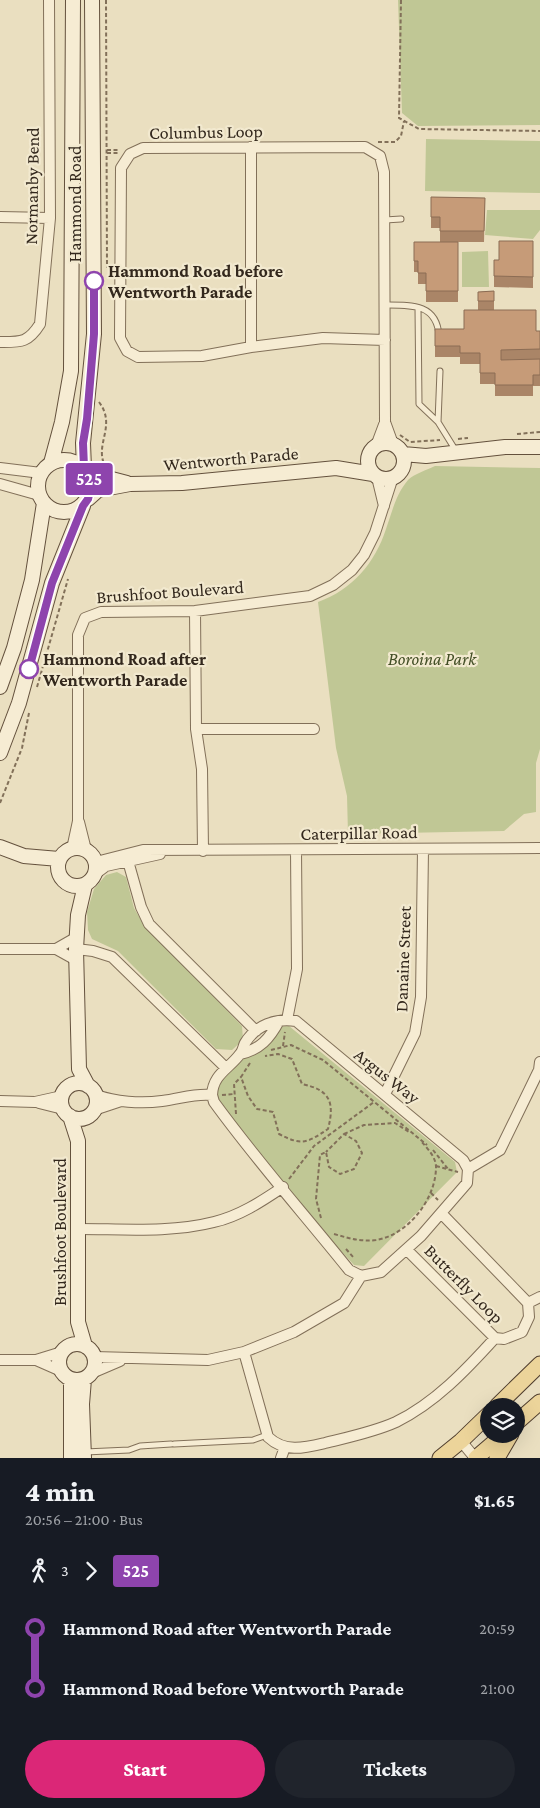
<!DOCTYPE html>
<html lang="en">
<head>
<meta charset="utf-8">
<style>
  :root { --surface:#171b24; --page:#20242c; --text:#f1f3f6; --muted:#9ea1a6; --accent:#db2777 }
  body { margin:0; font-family:"Crimson Pro",serif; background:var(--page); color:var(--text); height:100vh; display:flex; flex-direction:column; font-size:19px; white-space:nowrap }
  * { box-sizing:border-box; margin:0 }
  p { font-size:16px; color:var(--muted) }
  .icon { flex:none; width:28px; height:28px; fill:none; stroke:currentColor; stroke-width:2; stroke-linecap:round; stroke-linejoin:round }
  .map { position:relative; height:1458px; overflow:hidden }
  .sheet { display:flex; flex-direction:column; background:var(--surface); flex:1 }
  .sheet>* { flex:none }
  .badge { padding:0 10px; border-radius:4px; font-size:18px; line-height:32px }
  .fabs { position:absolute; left:480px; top:1398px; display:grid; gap:10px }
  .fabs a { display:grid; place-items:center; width:45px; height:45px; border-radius:50%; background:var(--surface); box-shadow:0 5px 20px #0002; font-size:25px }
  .map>.badge { position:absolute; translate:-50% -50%; box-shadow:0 0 0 2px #fff }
  .legs { display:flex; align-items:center; gap:8px; height:55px; padding:0 25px; font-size:16px }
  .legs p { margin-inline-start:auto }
  .head { display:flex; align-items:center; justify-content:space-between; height:85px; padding:0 25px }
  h1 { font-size:28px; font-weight:800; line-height:38px }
  .cta { display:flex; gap:10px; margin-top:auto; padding:10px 25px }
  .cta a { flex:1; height:58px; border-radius:30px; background:var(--accent); color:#fff; font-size:20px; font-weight:800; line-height:58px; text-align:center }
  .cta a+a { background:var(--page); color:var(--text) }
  ul { padding:0 25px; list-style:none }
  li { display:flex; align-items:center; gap:18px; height:60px; font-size:19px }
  li i { display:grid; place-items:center; width:8px; height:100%; margin:0 6px; background:currentColor }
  li i::after { content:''; width:12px; height:12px; margin:-6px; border:4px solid; border-radius:50%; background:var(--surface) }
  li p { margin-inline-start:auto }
  li:first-child i { background:linear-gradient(#0000 50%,currentColor 0) }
  li:last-child i { background:linear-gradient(currentColor 50%,#0000 0) }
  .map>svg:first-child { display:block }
</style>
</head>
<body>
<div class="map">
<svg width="540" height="1458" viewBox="0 0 540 1458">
  <rect width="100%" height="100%" fill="#eadfc0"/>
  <!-- green -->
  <path fill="#c0c795" d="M398,0H540V125L418,126L402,113Z
    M426,139L540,141V193L425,191Z
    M487,210H540V230L533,239L485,235Z
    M488,251L489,287H462V252Z
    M435,466L540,468V749L536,763V812L524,814L504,831L348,834L347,796L336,748L318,602C352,590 375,563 386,529C392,512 396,494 408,480C414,474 427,470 435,466Z
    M117,872L126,877L134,908L144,925L242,1026L243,1040L232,1050L216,1049L118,951L92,939L88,930L87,912L94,889L106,875Z
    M289,1026L455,1162L457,1172L364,1266L354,1265L310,1217L228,1115L216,1094V1086L274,1027Z"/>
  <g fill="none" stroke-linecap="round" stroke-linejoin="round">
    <defs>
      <path id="lane" d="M385,220L401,219
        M386,305C412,305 437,304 439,336
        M418,308L419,404L438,422L456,451
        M438,422L440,371
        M174,1444L253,1440L267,1435
        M85,1452L129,1450L140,1446L171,1444"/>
      <path id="street" d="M0,217L50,218
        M0,342C21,342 28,343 40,324L50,218L49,0
        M251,347V147
        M385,422L393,444
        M376,446L385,422L384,172L380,156L365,147L143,148L130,154L121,168L120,338L127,351L138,357L202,356L251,347L323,338L385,340
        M0,468L41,473
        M377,477L384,506
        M0,484L39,495
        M195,611L196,729L202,769L203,851
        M196,729H314
        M79,822L86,850
        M72,849L78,821V635L85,618L101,612L195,611L310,596L333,585L352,570L364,555L375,533L393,477
        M128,861L141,907L149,924L256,1031
        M96,862L143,850L540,848
        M94,875L106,866L160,854
        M0,949H56L77,937
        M56,949L74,959L77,964
        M76,949L93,951L112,957L226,1068
        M287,1020L297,969L296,850
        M240,1054C260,1050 270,1038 279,1021
        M385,1094L415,1033L421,997L423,849
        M96,1095C115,1102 141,1104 162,1101C180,1099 194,1093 212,1095C213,1074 229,1069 240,1054C243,1051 243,1047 245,1043C256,1025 276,1018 296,1021L463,1160L468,1169
        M212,1095L214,1102C256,1160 304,1214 349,1270L361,1276
        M0,1101L35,1102L62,1096
        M39,1103L63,1109
        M94,1110L121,1101
        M468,1169L500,1150L539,1070L540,1062
        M79,1229C124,1229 171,1233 214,1222C240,1216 262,1201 283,1187
        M407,1250L495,1338L504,1339L522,1332L529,1317L528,1303L441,1213
        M528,1303L540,1297
        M244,1352L268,1437C285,1453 304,1448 325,1443C349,1437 374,1432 396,1422C435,1403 466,1370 495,1338
        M94,1357L208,1360L244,1352L294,1332L344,1303L361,1276L381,1272L421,1236L467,1183L468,1169
        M0,1360H36L61,1371
        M36,1360L62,1352
        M92,1373L120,1361
        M461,1441L475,1458
        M281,1458L285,1447"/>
      <path id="secondary" d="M368 461a18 18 0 1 1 36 0a18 18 0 1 1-36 0Z
        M403,454L426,456L505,447H540
        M38 486a26 26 0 1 1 52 0a26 26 0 1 1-52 0Z
        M51,463L62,422L71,371L73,0
        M84,468L83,443L94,334L92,0
        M89,477H104L127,483
        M88,499L98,490L130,484L182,483L336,468L373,474
        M0,687L14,648L32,580L44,503
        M0,753L19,703L52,583L83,506
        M0,847L24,856L59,859
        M58 867a19 19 0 1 1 38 0a19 19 0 1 1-38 0Z
        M85,885L78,915L76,949L79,1069L88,1086
        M61 1101a18 18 0 1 1 36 0a18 18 0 1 1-36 0Z
        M70,1116L78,1141V1322L85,1346
        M59 1362a18 18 0 1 1 36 0a18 18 0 1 1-36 0Z
        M71,1379V1458
        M84,1379L82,1404L84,1458"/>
      <path id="primary" d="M497,1406L540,1364
        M516,1423L540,1402
        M440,1458L461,1441L489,1414
        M476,1458L504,1434
        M497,1458L511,1434"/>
    </defs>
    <!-- lane casing -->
    <use href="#lane" stroke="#827059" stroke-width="7"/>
    <!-- street casing -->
    <use href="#street" stroke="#827059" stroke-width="12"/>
    <!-- secondary casing -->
    <use href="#secondary" stroke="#64513d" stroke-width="16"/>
    <!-- primary casing -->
    <use href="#primary" stroke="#503e2e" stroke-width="17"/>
    <!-- path -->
    <path stroke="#827059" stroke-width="2" stroke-dasharray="4 2.5" stroke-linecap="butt" d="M106,0L107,268
      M401,0L399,118L419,129L540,131
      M378,142H395L401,136L404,121
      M107,150H119
      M107,153H119
      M99,402C117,426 94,444 105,466
      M517,434L540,432
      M400,435L410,442L440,440
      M458,439L468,438
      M37,687L68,579
      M0,803L22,748L29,713
      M283,1046L285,1032
      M271,1050L291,1045L323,1060L427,1145
      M250,1063L241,1077L248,1096L257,1109L273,1112L279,1134C302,1146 307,1143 328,1129C335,1102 330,1090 302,1084L292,1059L278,1054L265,1056
      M222,1095L234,1094
      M236,1114L234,1084L241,1077
      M344,1134L364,1125L395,1123L409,1132
      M433,1150L448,1169
      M436,1166L458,1172
      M289,1179L314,1146L374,1102
      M431,1193L438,1200
      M321,1218L316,1199L320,1155L326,1152L329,1167L340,1174L354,1169L362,1153L356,1141L344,1134L326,1152
      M334,1234C348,1238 361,1242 376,1240C408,1235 436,1199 436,1167C436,1157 427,1148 421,1141
      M346,1249L354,1258"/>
    <!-- lane -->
    <use href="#lane" stroke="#f6ecd3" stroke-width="5"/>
    <!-- street -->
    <use href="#street" stroke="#f6ecd3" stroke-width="10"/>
    <!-- secondary -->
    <use href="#secondary" stroke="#f6ecd3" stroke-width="14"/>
    <!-- primary -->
    <use href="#primary" stroke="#ecd49a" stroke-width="15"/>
  </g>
  <!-- wall -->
  <path fill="#aa8567" d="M431,197L485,198L484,242H458V302H426V284H418V272H414V242H440V228H431Z
    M533,241V288L494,287V260H499Z
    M494,291V310L536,331H540V386H533V396H495V384H480V364H460V357H435V329H464L478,310V292Z"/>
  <!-- building -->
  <path fill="#c69b78" stroke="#8b6c54" d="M431,197L485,198L484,231H440V217H431Z
    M499,241H533V277L494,276V260H499Z
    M414,242H458V291H426V273H418V261H414Z
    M494,291V301H478V292Z
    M464,310H536V331H540V349L501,350V360L540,359V375H533V385H495V373H480V353H460V346H435V329H464Z"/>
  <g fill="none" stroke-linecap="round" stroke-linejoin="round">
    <defs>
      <path id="line-1" d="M29,669L52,583L83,506L88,499L91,486L88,474L84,468L83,443L87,419L94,334V281"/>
    </defs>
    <!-- line-1 casing -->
    <use href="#line-1" stroke="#fff" stroke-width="11"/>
    <!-- line-1 -->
    <use href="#line-1" stroke="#8e44ad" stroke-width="8"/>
  </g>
  <!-- markers -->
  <g fill="#fff" stroke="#8e44ad" stroke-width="2.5">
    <circle cx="94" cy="281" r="9"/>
    <circle cx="29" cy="669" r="9"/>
  </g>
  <g text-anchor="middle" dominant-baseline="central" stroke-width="4.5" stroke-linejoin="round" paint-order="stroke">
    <!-- street labels -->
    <g font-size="18" fill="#33281d" stroke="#f2e9cf">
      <text transform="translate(206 132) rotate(-1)">Columbus Loop</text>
      <text transform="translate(32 186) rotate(-89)">Normanby Bend</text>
      <text transform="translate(75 204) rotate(-90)">Hammond Road</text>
      <text transform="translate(231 459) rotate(-5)">Wentworth Parade</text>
      <text transform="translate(170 592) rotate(-4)">Brushfoot Boulevard</text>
      <text transform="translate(359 833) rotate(-1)">Caterpillar Road</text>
      <text transform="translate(403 959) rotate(-88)">Danaine Street</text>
      <text transform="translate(387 1076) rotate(38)">Argus Way</text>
      <text transform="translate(60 1232) rotate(-90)">Brushfoot Boulevard</text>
      <text transform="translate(464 1284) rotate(45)">Butterfly Loop</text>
    </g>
    <!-- stop labels -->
    <g font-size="18" font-weight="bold" fill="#33281d" stroke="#f2e9cf" text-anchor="start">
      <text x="108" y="271">Hammond Road before<tspan x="108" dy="21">Wentworth Parade</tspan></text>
      <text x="43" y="659">Hammond Road after<tspan x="43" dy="21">Wentworth Parade</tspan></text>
    </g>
    <!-- park labels -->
    <g font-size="18" font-style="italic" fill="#424e25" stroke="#f2e9cf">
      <text x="432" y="659">Boroina Park</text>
    </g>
  </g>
</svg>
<div class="fabs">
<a><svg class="icon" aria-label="layers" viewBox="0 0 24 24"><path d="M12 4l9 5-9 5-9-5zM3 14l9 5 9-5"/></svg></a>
</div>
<b class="badge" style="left:89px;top:479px;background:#8e44ad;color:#fff">525</b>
</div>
<section class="sheet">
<div class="head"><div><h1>4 min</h1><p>20:56 – 21:00 · Bus</p></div><b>$1.65</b></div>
<div class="legs"><svg class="icon" aria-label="walk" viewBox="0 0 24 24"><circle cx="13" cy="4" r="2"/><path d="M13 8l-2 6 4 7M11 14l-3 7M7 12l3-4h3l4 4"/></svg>3<svg class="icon" aria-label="forward" viewBox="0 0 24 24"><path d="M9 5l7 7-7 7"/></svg><b class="badge" style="background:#8e44ad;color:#fff">525</b></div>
<ul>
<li><i style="color:#8e44ad"></i><b>Hammond Road after Wentworth Parade</b><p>20:59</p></li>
<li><i style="color:#8e44ad"></i><b>Hammond Road before Wentworth Parade</b><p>21:00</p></li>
</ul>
<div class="cta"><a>Start</a><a>Tickets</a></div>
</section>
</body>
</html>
